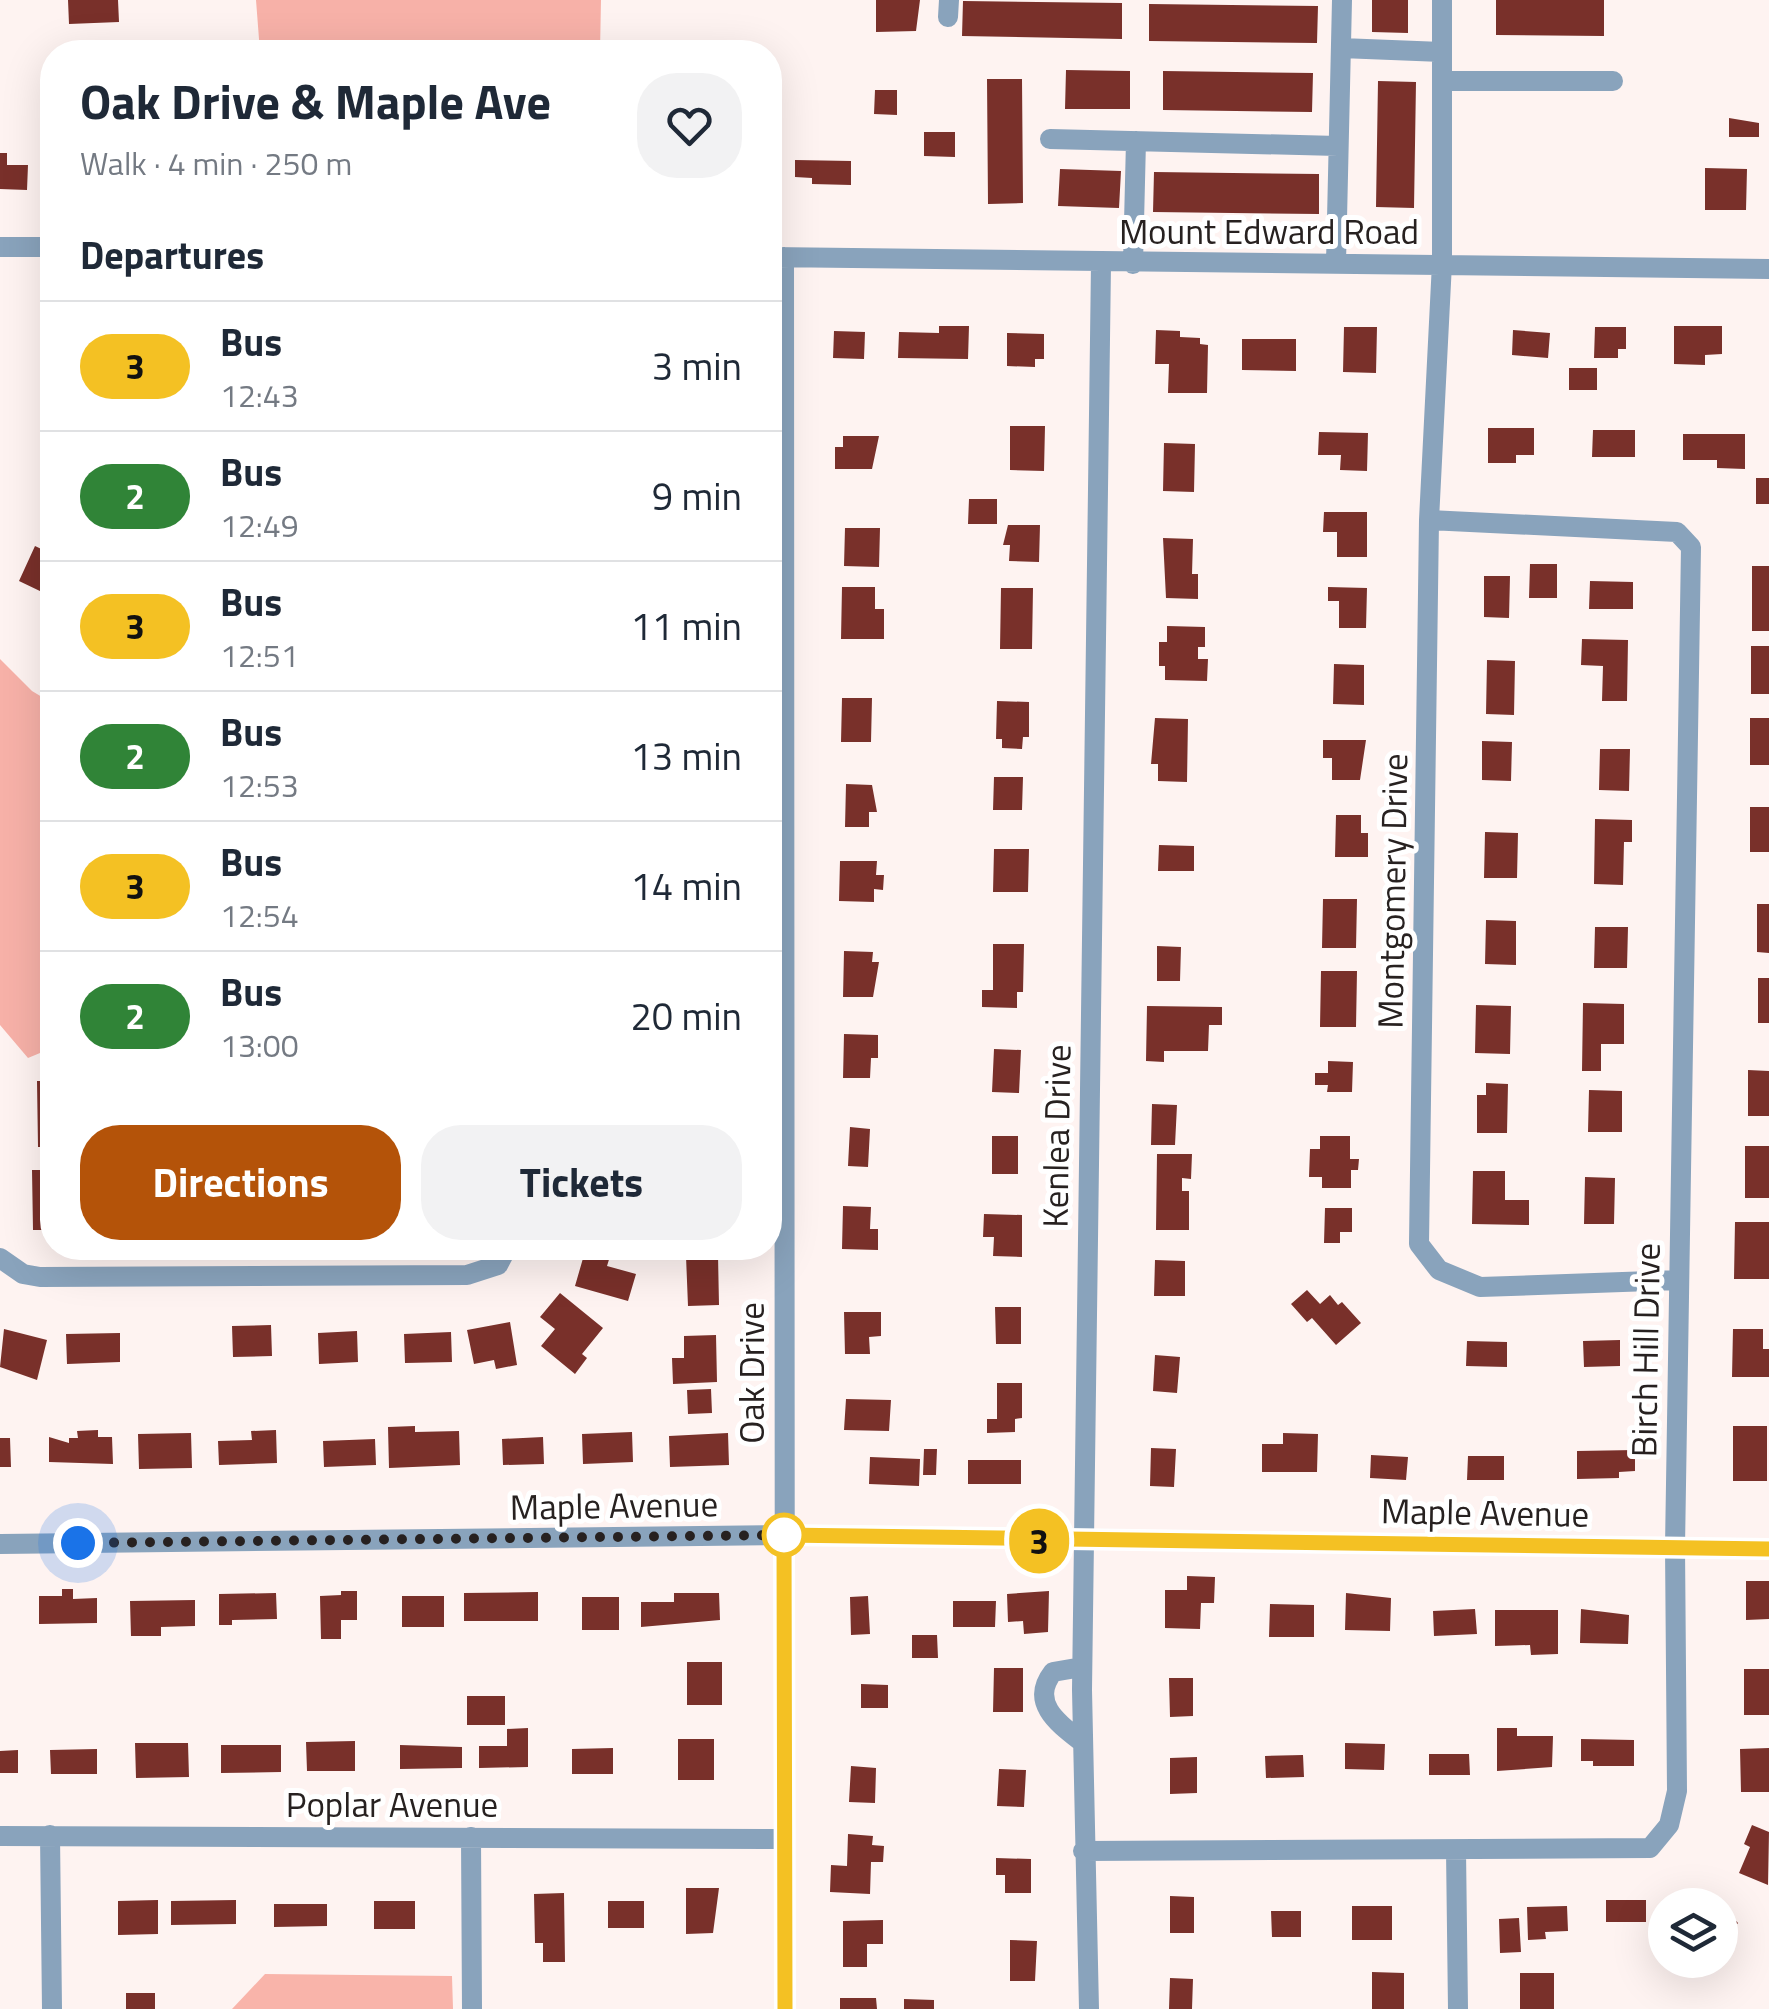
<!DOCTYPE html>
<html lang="en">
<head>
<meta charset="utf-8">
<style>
  :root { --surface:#fff; --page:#f2f2f3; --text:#1f2937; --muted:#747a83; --line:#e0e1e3; --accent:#b45309 }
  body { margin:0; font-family:"Titillium Web",sans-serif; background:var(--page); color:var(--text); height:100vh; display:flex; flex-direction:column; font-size:38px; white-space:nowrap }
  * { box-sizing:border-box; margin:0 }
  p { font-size:32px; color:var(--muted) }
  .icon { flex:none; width:55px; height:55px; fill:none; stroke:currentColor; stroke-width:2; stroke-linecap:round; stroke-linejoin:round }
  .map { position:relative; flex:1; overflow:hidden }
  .drawer { position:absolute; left:40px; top:40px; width:742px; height:1220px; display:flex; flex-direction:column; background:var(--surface); border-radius:40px; box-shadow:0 10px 40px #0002 }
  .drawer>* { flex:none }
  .badge { padding:0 20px; border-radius:32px; font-size:35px; line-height:65px }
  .tools { position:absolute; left:1648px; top:1888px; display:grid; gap:20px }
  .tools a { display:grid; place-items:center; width:90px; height:90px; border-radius:50%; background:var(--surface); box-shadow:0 10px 40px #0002; font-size:50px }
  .you { position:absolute; width:50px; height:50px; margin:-25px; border:8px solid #fff; border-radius:50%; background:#1a73e8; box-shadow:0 0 0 15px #1a73e833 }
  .map>.badge { position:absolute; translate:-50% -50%; box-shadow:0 0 0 5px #fff }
  h2 { padding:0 40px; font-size:38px; line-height:90px }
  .round { display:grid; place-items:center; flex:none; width:105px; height:105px; border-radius:40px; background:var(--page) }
  .summary { display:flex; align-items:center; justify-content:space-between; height:170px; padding:0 40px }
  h1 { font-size:48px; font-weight:700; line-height:75px }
  .action { display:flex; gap:20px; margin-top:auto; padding:20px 40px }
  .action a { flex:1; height:115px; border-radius:40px; background:var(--accent); color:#fff; font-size:40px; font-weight:700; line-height:115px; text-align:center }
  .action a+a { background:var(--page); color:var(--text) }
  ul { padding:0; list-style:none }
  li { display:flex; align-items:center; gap:30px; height:130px; padding:0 40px; border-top:2px solid var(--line) }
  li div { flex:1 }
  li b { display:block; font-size:38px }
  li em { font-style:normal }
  li .badge { min-width:110px; font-weight:700; text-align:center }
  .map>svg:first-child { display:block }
</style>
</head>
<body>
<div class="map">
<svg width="1769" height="2009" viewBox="0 0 1769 2009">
  <rect width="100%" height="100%" fill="#fef3f1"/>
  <!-- green -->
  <path fill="#f9b4aa" d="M265,1974L452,1976L453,2009H232Z"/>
  <!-- forest -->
  <path fill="#f7b1a8" d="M256,0H601L600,52H260Z
    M0,659L32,691L52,703V1048L28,1058L0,1025Z"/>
  <!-- building -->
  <path fill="#79302a" d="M68,0H118L119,22L69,24Z
    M876,0H920L916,31L876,32Z
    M1372,0H1408V33L1372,32Z
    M1496,0H1604V36L1496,35Z
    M963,1L1122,3V39L962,36Z
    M1149,4L1318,6L1317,43L1149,41Z
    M1066,70L1130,71V109H1065Z
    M1163,71L1313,73L1312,112L1163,110Z
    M987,79H1022L1023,203L988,204Z
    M1378,81L1416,82L1414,208L1376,207Z
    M875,90H897V115L874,114Z
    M1729,118L1759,123V137H1729Z
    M924,132H955V157L924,156Z
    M0,153H7V165H28L27,190L0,189Z
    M795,160L851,161V185L812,184V178L795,177Z
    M1705,168L1747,169L1746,210H1705Z
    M1060,169L1121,171L1119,208L1058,206Z
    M1154,172L1319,174V214L1153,212Z
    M939,326H969L968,359L898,358L899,332L939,333Z
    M1674,326H1722V354L1705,355V365L1674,364Z
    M1344,327H1377L1376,373L1343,372Z
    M1595,327H1626V349H1618V358H1594Z
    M1156,330L1180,331V337L1200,338V344L1208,345L1207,393H1168L1169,364H1155Z
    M1513,330L1550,333L1548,358L1512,355Z
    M834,331L865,332L864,359L833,358Z
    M1007,333L1044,334V359H1035V367L1007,366Z
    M1242,339H1296V371L1242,370Z
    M1569,368H1597V390H1569Z
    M1010,426H1045L1044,471L1010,470Z
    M1488,428H1534V455H1516V463H1488Z
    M1593,430H1635V457H1592Z
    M1319,432L1368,433L1367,471L1340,470L1341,455H1318Z
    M1683,434H1745V469L1717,468V460H1683Z
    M843,436H879L872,469H835V447H843Z
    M1164,443L1195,444L1194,492L1163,491Z
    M1756,478H1769V504H1756Z
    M969,499H997V524H968Z
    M1324,512H1367V557H1337V532H1323Z
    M1008,525H1040L1039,562L1009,561L1010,545H1003Z
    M845,528H880L879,567L844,566Z
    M1163,538L1193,539L1192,574H1198V599L1166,598Z
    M35,546L52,554V568L42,592L19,581Z
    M1530,564H1557V598H1529Z
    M1752,566H1769V631H1752Z
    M1484,576H1510L1509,618L1484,617Z
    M1590,581L1633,582V609H1589Z
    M842,587H875V609H884V639H841Z
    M1328,587L1367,588L1366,628H1339V601H1328Z
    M1001,588H1033L1032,649H1000Z
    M1167,626L1205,627V647H1198V659H1208L1207,681L1165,680V666H1159V642H1167Z
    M1582,639L1628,640L1627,701H1602L1603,666L1581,665Z
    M1751,646H1769V694H1751Z
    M1487,660L1515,661L1514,715L1486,714Z
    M1334,664L1364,665V705L1333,704Z
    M842,698H872L871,742H841Z
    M997,701L1029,702V737H1023L1022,749L1002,748V739H996Z
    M1155,718L1188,719L1187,782L1158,781V764H1151Z
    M1750,718H1769V765H1750Z
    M1323,740H1366L1360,780H1332V758H1323Z
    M1482,741L1512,742L1511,781L1482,780Z
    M1600,749H1630L1629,791L1599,790Z
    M994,777H1023L1022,810H993Z
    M846,784L872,785L877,812H869V827H845Z
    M1750,807H1769V852H1750Z
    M1336,815H1361V833H1368V857H1335Z
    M1595,819L1632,820V842H1624L1623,885L1594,884Z
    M1485,832L1518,833L1517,878H1484Z
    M1159,845L1194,846V871H1158Z
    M994,849H1029L1028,892H993Z
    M840,861H877L876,875H884L883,890L874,889V902L839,901Z
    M1323,899H1357L1356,948H1322Z
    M1757,904H1769V953L1757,952Z
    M1486,920L1516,921V965L1485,964Z
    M1595,927H1628L1627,968H1594Z
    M993,944H1024L1023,992H1017V1008L982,1007V990H993Z
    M1157,946L1181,947L1180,981H1157Z
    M844,951L873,952L872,962H879L873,997H843Z
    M1321,971H1357L1356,1027H1320Z
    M1758,978H1769V1023H1758Z
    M1583,1003L1624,1004V1044H1601V1071H1582Z
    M1476,1005L1511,1006L1510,1054L1475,1053Z
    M1147,1006L1222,1007V1025H1209L1208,1051H1164V1062L1146,1061Z
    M844,1034L878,1035V1058H871L870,1078H843Z
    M994,1049L1021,1050L1019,1093L992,1092Z
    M1328,1061L1353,1062L1352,1092H1327L1328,1085H1315V1073H1328Z
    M1748,1070L1769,1071V1116H1748Z
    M37,1081H52V1147H38Z
    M1486,1083L1508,1084L1507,1133H1477V1095H1486Z
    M1589,1090L1622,1091V1132H1588Z
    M1152,1104L1177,1105L1175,1145H1151Z
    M850,1127L870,1129L868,1167L848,1166Z
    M992,1136H1018V1174H992Z
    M1320,1136H1350V1159H1359L1358,1170H1351V1188H1322V1177H1309L1310,1149H1320Z
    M1745,1146H1769V1198H1745Z
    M1157,1154H1192L1191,1179L1182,1178V1191H1189V1230H1156Z
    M32,1170H52V1230H33Z
    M1473,1171H1505V1200H1529V1225L1472,1224Z
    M1585,1177L1615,1178L1614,1224H1584Z
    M843,1206L871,1207L870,1229H878V1250L842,1249Z
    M1325,1208H1352V1232H1340V1243H1324Z
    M984,1214L1022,1215V1257L993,1256L994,1237H983Z
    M1735,1222H1769V1279H1734Z
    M586,1248L611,1253L607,1266L636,1274L628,1301L575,1286Z
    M718,1255L719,1305L688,1306L686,1256Z
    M1155,1260L1185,1261V1296H1154Z
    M1307,1290L1320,1304L1330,1295L1338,1305L1342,1302L1361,1323L1336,1345L1312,1318L1307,1322L1291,1304Z
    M560,1293L603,1328L582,1354L587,1358L575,1374L541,1346L555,1329L540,1317Z
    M995,1307H1021V1344H996Z
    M844,1312H881V1336L869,1337L870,1354H845Z
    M510,1322L517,1365L496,1369L494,1360L474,1364L467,1330Z
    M271,1325L272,1356L233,1357L232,1326Z
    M4,1329L47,1340L37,1380L0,1367Z
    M1733,1329H1763V1349H1769V1377H1732Z
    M357,1331L358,1362L319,1364L318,1333Z
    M451,1332L452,1362L405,1363L404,1334Z
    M120,1333V1362L67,1364L66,1334Z
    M716,1335L717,1382L673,1384L672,1358H684V1336Z
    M1620,1340V1366L1584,1367L1583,1341Z
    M1467,1341L1507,1342V1367L1466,1366Z
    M1155,1355L1180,1357L1177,1393L1153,1391Z
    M997,1383H1022V1418L1015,1419V1432L987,1433V1419H997Z
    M711,1389L712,1413L688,1414L687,1390Z
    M846,1399L891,1400L889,1431L844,1430Z
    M415,1426V1432L459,1431L460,1465L389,1468L388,1427Z
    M1733,1426H1767V1481H1733Z
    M98,1430V1437H112L113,1464L49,1462V1437L69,1443V1438H78L77,1431Z
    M276,1430L277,1463L219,1465L218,1441L252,1440L251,1431Z
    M632,1432L633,1462L583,1464L582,1434Z
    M191,1433L192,1468L139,1469L138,1434Z
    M728,1433L729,1465L670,1467L669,1436Z
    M1283,1433L1318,1434L1317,1472H1262V1444H1283Z
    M543,1437L544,1464L503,1465L502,1439Z
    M0,1438H10L11,1467H0Z
    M375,1439L376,1465L324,1467L323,1441Z
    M1151,1448L1176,1449L1174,1487L1150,1486Z
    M924,1449H937L936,1475H923Z
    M1635,1450V1471L1619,1472V1478L1577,1479V1451Z
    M1371,1455L1408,1457L1406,1480L1370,1478Z
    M1468,1456H1504V1480H1467Z
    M870,1457L920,1459L919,1486L869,1484Z
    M968,1460H1021V1484H968Z
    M1187,1576L1215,1577L1214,1603H1201L1200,1629L1165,1628V1590H1187Z
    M1746,1581H1769V1619L1746,1620Z
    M62,1589H73V1599L97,1598V1623L39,1624V1596H62Z
    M341,1591H357V1620H341V1639H321L320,1596L341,1595Z
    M1049,1591L1048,1632L1024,1634L1023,1621L1008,1622L1007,1594Z
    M538,1592V1621H464V1593Z
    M276,1593L277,1619L232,1620V1625H219V1594Z
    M674,1593H719L720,1620L641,1627V1602H674Z
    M1346,1593L1391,1598L1390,1631L1345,1630Z
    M402,1596H444V1627H402Z
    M868,1596L870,1634L851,1635L850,1597Z
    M582,1597H619V1630H582Z
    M195,1600V1626L161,1627V1636H131L130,1601Z
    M953,1601H996L995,1627H953Z
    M1270,1604L1314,1605V1637H1269Z
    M1475,1609L1477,1634L1434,1636L1433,1611Z
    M1581,1609L1629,1615L1628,1644L1580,1643Z
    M1495,1610H1558V1654L1531,1655L1530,1645L1495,1646Z
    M912,1635H937L938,1658H912Z
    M687,1662H722V1705H687Z
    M994,1668H1023V1712H993Z
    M1744,1669H1769V1715H1744Z
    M1169,1678H1193V1716L1170,1717Z
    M861,1684L888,1685V1708H861Z
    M467,1696H505V1725H467Z
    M528,1728V1767L479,1768V1746H507V1729Z
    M1497,1728H1517V1736H1553L1552,1767L1497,1771Z
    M678,1739H714V1780H678Z
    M1581,1739L1634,1740V1766H1593V1761H1581Z
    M355,1741V1771H307L306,1742Z
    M135,1743H188L189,1777L136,1778Z
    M1345,1743L1385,1744L1384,1770L1345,1769Z
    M221,1745H281V1772L221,1773Z
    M400,1745L462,1747V1768L400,1769Z
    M613,1748V1774H572V1749Z
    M1769,1748V1792H1741L1740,1749Z
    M97,1749V1774H51L50,1750Z
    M18,1750V1773H0V1751Z
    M1429,1754H1469L1470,1775H1429Z
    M1303,1755L1304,1777L1266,1778L1265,1756Z
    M1197,1757V1793L1170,1794V1758Z
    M851,1766L876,1768L875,1803L849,1802Z
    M999,1769L1026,1770L1024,1807L997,1806Z
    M1752,1825L1769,1832L1768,1885L1739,1873L1750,1847L1744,1844Z
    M848,1834L873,1836L872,1845L884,1846L883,1862H871L870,1894L830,1892L831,1865L847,1866Z
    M996,1858L1031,1859V1893H1005V1875H996Z
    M686,1888H719L713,1933L686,1934Z
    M564,1893L565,1962H543V1943H535L534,1894Z
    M1170,1896L1194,1897V1933H1170Z
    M158,1900V1934L118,1935V1901Z
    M236,1900V1924L171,1925V1901Z
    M1606,1900H1646V1922H1606Z
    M374,1901H415V1929H374Z
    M608,1901H644V1928H608Z
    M1720,1903L1738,1923L1720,1944Z
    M274,1904H327V1926L274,1927Z
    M1352,1906H1392V1940H1352Z
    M1567,1906L1568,1931L1545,1932L1546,1939L1528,1940L1527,1907Z
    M1271,1911H1301V1937H1272Z
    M1519,1918L1521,1952L1500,1953L1499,1919Z
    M883,1920V1944H867V1967H843V1921Z
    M1010,1940L1037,1941L1035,1981H1010Z
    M1372,1972L1404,1973V2009H1372Z
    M1520,1973H1554V2009H1520Z
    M1170,1978L1193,1979L1192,2009H1169Z
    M126,1993H155V2009H126Z
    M840,1998H876L877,2009H840Z
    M904,1999L934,2000V2009H904Z"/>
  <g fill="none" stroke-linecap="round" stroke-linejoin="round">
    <!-- minor -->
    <path stroke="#89a3bc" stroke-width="20" d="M1442,0V263L1429,520L1419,1244L1439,1270L1480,1287L1679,1280
      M948,17L949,0
      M1341,48L1442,52
      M1442,81H1613
      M1050,139L1338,146
      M0,247H52
      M770,257L1769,269
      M784,257L785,2009
      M1336,263L1342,0
      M1133,264L1136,141
      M0,1258L23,1274L40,1277L467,1275L498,1265L507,1248
      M0,1544L784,1535L1769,1549
      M1082,1667L1053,1672C1029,1703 1059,1724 1082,1742
      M50,1835L52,2009
      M0,1836L784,1839
      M471,1837L472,2009
      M1456,1850L1458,2009
      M1083,1851L1650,1848L1669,1825L1677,1791L1675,1547L1691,547L1677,532L1429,520
      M1089,2009L1082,1690L1101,264"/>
  </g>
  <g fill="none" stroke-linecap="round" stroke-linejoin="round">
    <defs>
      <path id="line" d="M785,2009L784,1535L1769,1549"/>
    </defs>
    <!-- line casing -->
    <use href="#line" stroke="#fff" stroke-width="22"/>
    <!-- line -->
    <use href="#line" stroke="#f4c123" stroke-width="15"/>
    <!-- walk -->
    <path stroke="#272120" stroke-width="10" stroke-dasharray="0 18" d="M78,1543L784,1535"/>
  </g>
  <!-- markers -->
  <circle fill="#fff" stroke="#f4c123" stroke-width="5" cx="784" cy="1535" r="20"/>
  <g text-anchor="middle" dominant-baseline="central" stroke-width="10" stroke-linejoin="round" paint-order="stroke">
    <!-- street labels -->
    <g font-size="35" fill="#272120" stroke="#fff">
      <text x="1269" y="231">Mount Edward Road</text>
      <text transform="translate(1392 891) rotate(-89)">Montgomery Drive</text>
      <text transform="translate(1056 1136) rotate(-89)">Kenlea Drive</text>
      <text transform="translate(1645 1350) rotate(-89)">Birch Hill Drive</text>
      <text transform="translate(751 1373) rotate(-90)">Oak Drive</text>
      <text transform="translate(614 1505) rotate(-1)">Maple Avenue</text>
      <text transform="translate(1485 1512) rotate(1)">Maple Avenue</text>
      <text x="392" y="1804">Poplar Avenue</text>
    </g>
  </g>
</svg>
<div class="tools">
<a><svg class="icon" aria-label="layers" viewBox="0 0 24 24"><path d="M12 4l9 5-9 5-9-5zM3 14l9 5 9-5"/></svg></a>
</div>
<div class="you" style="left:78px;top:1543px"></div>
<b class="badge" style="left:1039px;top:1541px;background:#f4c123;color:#111">3</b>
<section class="drawer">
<div class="summary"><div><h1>Oak Drive &amp; Maple Ave</h1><p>Walk · 4 min · 250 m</p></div><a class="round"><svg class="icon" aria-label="heart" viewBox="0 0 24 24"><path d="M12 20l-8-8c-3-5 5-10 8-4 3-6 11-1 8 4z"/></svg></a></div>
<h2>Departures</h2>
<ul>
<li><span class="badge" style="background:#f4c123;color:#111">3</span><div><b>Bus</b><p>12:43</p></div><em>3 min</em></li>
<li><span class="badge" style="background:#308437;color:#fff">2</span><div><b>Bus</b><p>12:49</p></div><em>9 min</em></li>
<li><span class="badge" style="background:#f4c123;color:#111">3</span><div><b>Bus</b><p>12:51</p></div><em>11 min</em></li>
<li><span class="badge" style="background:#308437;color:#fff">2</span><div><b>Bus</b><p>12:53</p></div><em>13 min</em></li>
<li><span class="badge" style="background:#f4c123;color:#111">3</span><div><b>Bus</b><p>12:54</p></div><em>14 min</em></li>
<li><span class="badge" style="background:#308437;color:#fff">2</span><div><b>Bus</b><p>13:00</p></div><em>20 min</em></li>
</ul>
<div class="action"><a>Directions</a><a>Tickets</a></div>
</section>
</div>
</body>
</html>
